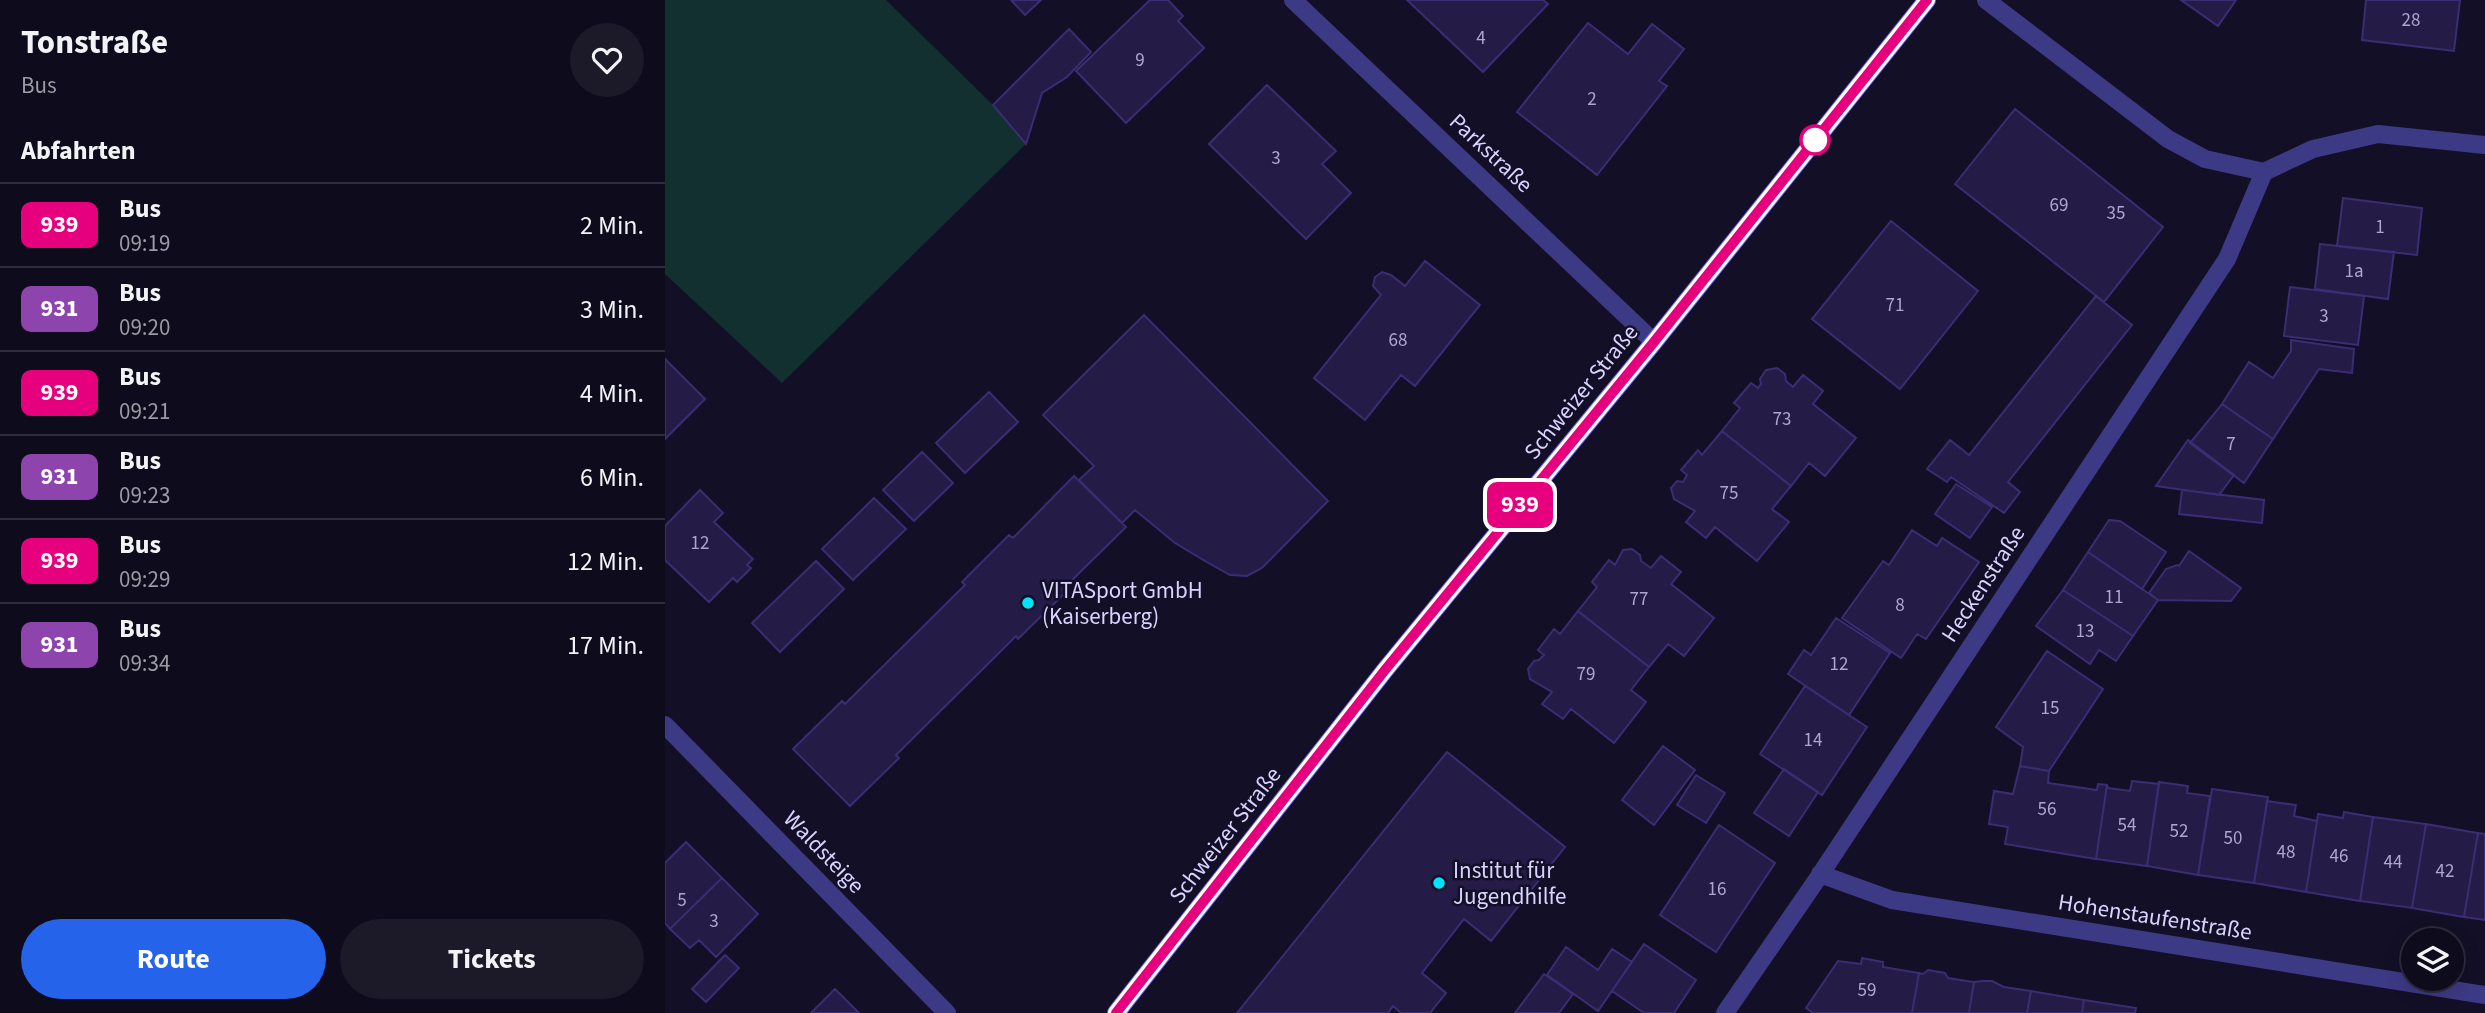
<!DOCTYPE html>
<html lang="de">
<head>
<meta charset="utf-8">
<style>
  :root { --surface:#0e0b1c; --page:#1c1929; --text:#f1f3f6; --muted:#9b9ba3; --line:#2e2b3b; --accent:#2563eb }
  body { margin:0; font-family:"Source Sans 3",sans-serif; background:var(--page); color:var(--text); height:100vh; display:flex; flex-direction:column; font-size:26px; white-space:nowrap }
  * { box-sizing:border-box; margin:0 }
  p { font-size:23px; color:var(--muted) }
  .icon { flex:none; width:38px; height:38px; fill:none; stroke:currentColor; stroke-width:2; stroke-linecap:round; stroke-linejoin:round }
  .map { position:relative; flex:1; overflow:hidden }
  .panel { display:flex; flex-direction:column; background:var(--surface); width:665px }
  .panel>* { flex:none }
  .badge { padding:0 14px; border-radius:10px; font-size:24px; line-height:46px }
  .controls { position:absolute; left:1736px; top:928px; display:grid; gap:14px }
  .controls a { display:grid; place-items:center; width:63px; height:63px; border-radius:50%; background:var(--surface); box-shadow:0 4px 18px #0003,0 0 0 2px var(--line); font-size:35px }
  .map>.badge { position:absolute; translate:-50% -50%; box-shadow:0 0 0 4px #fff }
  h2 { padding:0 21px; font-size:26px; line-height:63px }
  .round { display:grid; place-items:center; flex:none; width:74px; height:74px; border-radius:37px; background:var(--page) }
  .summary { display:flex; align-items:center; justify-content:space-between; height:119px; padding:0 21px }
  h1 { font-size:33px; font-weight:700; line-height:52px }
  .primary-button { display:flex; gap:14px; margin-top:auto; padding:14px 21px }
  .primary-button a { flex:1; height:80px; border-radius:42px; background:var(--accent); color:#fff; font-size:28px; font-weight:700; line-height:80px; text-align:center }
  .primary-button a+a { background:var(--page); color:var(--text) }
  ul { padding:0; list-style:none }
  li { display:flex; align-items:center; gap:21px; height:84px; padding:0 21px; border-top:2px solid var(--line) }
  li div { flex:1 }
  li b { display:block; font-size:26px }
  li em { font-style:normal }
  li .badge { min-width:77px; font-weight:700; text-align:center }
  main { display:flex; flex:1; min-height:0 }
  .map>svg:first-child { display:block }
</style>
</head>
<body>
<main>
<section class="panel">
<div class="summary"><div><h1>Tonstraße</h1><p>Bus</p></div><a class="round"><svg class="icon" aria-label="heart" viewBox="0 0 24 24"><path d="M12 20l-8-8c-3-5 5-10 8-4 3-6 11-1 8 4z"/></svg></a></div>
<h2>Abfahrten</h2>
<ul>
<li><span class="badge" style="background:#e6007e;color:#fff">939</span><div><b>Bus</b><p>09:19</p></div><em>2 Min.</em></li>
<li><span class="badge" style="background:#8e44ad;color:#fff">931</span><div><b>Bus</b><p>09:20</p></div><em>3 Min.</em></li>
<li><span class="badge" style="background:#e6007e;color:#fff">939</span><div><b>Bus</b><p>09:21</p></div><em>4 Min.</em></li>
<li><span class="badge" style="background:#8e44ad;color:#fff">931</span><div><b>Bus</b><p>09:23</p></div><em>6 Min.</em></li>
<li><span class="badge" style="background:#e6007e;color:#fff">939</span><div><b>Bus</b><p>09:29</p></div><em>12 Min.</em></li>
<li><span class="badge" style="background:#8e44ad;color:#fff">931</span><div><b>Bus</b><p>09:34</p></div><em>17 Min.</em></li>
</ul>
<div class="primary-button"><a>Route</a><a>Tickets</a></div>
</section>
<div class="map">
<svg width="1820" height="1013" viewBox="0 0 1820 1013">
  <rect width="100%" height="100%" fill="#130f26"/>
  <!-- green -->
  <path fill="#12302f" d="M0,0H221L328,105L361,144L117,383L0,274Z"/>
  <!-- building -->
  <path fill="#241b47" stroke="#3b2d73" stroke-width="2" d="M346,0H376L360,15Z
    M485,0H503L518,16L513,21L539,48L461,123L411,71Z
    M742,0H878L883,4L818,72Z
    M1516,0H1571L1553,26Z
    M1701,0H1795L1789,51L1697,40Z
    M923,23L963,54L987,24L1019,49L994,81L1002,86L932,175L852,112Z
    M404,29L426,52L402,77L377,93L361,144L328,105Z
    M602,85L671,151L657,164L686,193L641,239L544,144Z
    M1350,109L1498,227L1439,302L1290,184Z
    M1678,198L1757,208L1752,255L1672,246Z
    M1226,221L1313,291L1235,389L1147,319Z
    M1655,244L1729,252L1723,299L1650,289Z
    M760,261L815,305L750,386L736,375L700,420L649,378L716,295L708,286L710,277L717,272L726,275L740,286Z
    M1625,287L1699,296L1693,345L1619,336Z
    M1431,296L1467,325L1343,482L1355,492L1339,513L1286,477L1282,482L1262,469L1285,440L1304,455Z
    M479,315L663,501L597,568L582,576L565,575L540,561L510,543L470,510L457,523L414,480L429,466L378,415Z
    M1626,340L1689,349L1687,373L1654,369L1608,439L1557,404L1584,362L1608,378L1626,351Z
    M0,359L40,399L0,439Z
    M1112,368L1120,374L1121,381L1128,387L1138,375L1158,391L1148,404L1191,438L1160,476L1144,463L1126,486L1057,431L1075,408L1069,403L1086,383L1093,388L1096,384L1095,379L1101,370Z
    M324,392L353,422L300,473L271,443Z
    M1557,404L1608,439L1579,483L1525,443Z
    M1057,431L1126,486L1107,509L1124,522L1092,561L1050,527L1041,538L1021,522L1030,511L1009,499L1006,488L1012,481L1018,482L1022,475L1016,470L1033,450L1037,455Z
    M1523,440L1569,475L1554,495L1491,486Z
    M257,452L288,483L249,521L218,490Z
    M409,476L461,527L398,589L401,592L353,639L351,636L231,755L234,758L185,806L128,749L177,701L180,704L300,585L297,582L344,535L348,538Z
    M1291,484L1327,507L1305,538L1270,514Z
    M35,490L58,513L49,522L88,559L82,565L86,568L72,582L68,578L44,602L0,560V526Z
    M1517,490L1599,500L1597,523L1514,514Z
    M209,498L241,529L188,580L157,549Z
    M1444,520L1455,521L1501,552L1477,589L1423,552Z
    M1247,530L1272,546L1277,538L1314,562L1261,639L1252,634L1236,658L1177,618L1218,561L1224,565Z
    M967,549L975,555L976,561L986,568L996,556L1016,572L1006,584L1049,618L1019,656L1003,644L984,667L913,611L932,587L927,582L944,560L950,565L958,550Z
    M1524,551L1576,588L1566,601L1493,600L1484,593L1501,569L1512,565L1514,566Z
    M1423,552L1493,600L1468,636L1398,590Z
    M151,561L179,589L115,652L87,623Z
    M1398,590L1468,636L1451,661L1434,650L1425,664L1371,626Z
    M913,611L984,667L966,690L981,702L949,743L906,709L898,719L877,704L887,692L865,679L863,669L869,661L874,660L879,655L873,650L889,629L895,634Z
    M1171,618L1225,653L1184,715L1123,674L1139,650L1146,655Z
    M1382,651L1438,689L1384,771L1355,766L1358,747L1331,727Z
    M1140,686L1202,727L1157,795L1095,754Z
    M998,746L1030,770L989,825L957,800Z
    M782,752L900,847L826,941L799,919L757,973L781,993L765,1013H736L728,1006L723,1013H572Z
    M1355,766L1384,771L1383,783L1432,790L1433,784L1442,785L1431,859L1340,844L1343,827L1324,824L1329,791L1348,794Z
    M1119,769L1153,792L1124,836L1089,813Z
    M1031,775L1060,793L1041,823L1012,805Z
    M1467,781L1494,784L1482,866L1431,859L1442,785L1443,788L1465,791Z
    M1494,782L1523,786L1522,793L1545,796L1533,875L1482,866Z
    M1547,789L1603,797L1589,883L1533,875Z
    M1602,801L1631,805L1629,816L1652,821L1641,892L1589,883Z
    M1679,812L1708,817L1695,901L1641,892L1653,814L1678,818Z
    M1708,817L1761,824L1747,908L1695,901Z
    M1761,824L1813,833L1799,917L1747,908Z
    M1054,825L1110,863L1051,952L995,915Z
    M1813,833L1820,834V920L1799,917Z
    M21,842L57,878L5,929L0,923V863Z
    M57,878L93,914L51,957L34,940L25,948L5,929Z
    M979,944L1031,980L1009,1013H979L947,991Z
    M901,947L933,970L947,949L967,962L933,1011L882,975Z
    M60,955L74,968L41,1002L27,989Z
    M1197,958L1218,962V967L1254,973L1247,1013H1148L1141,1008L1173,961L1196,964Z
    M1263,970L1280,973L1283,978L1309,982L1304,1013H1247L1254,973L1258,974Z
    M879,974L908,994L894,1013H850Z
    M1317,981H1327L1339,987L1366,991L1362,1013H1304L1309,982Z
    M170,989L194,1013H146Z
    M1366,991L1419,1000L1417,1013H1362Z
    M1419,1000L1471,1008L1470,1013H1417Z"/>
  <g fill="none" stroke-linecap="round" stroke-linejoin="round">
    <!-- minor -->
    <path stroke="#3d3a85" stroke-width="18" d="M628,0L989,342
      M1321,0L1503,139L1540,159L1599,172L1648,149L1713,134L1820,145
      M0,725L282,1013
      M1155,874L1227,900L1820,995
      M1060,1013L1153,878L1562,259L1599,172"/>
    <!-- secondary -->
    <path stroke="#6f6bff" stroke-width="18" d="M451,1013L720,670L989,342L1262,0"/>
  </g>
  <g fill="none" stroke-linecap="round" stroke-linejoin="round">
    <defs>
      <path id="line" d="M451,1013L720,670L989,342L1262,0"/>
    </defs>
    <!-- line casing -->
    <use href="#line" stroke="#fff" stroke-width="16"/>
    <!-- line -->
    <use href="#line" stroke="#e6007e" stroke-width="10"/>
  </g>
  <!-- markers -->
  <circle fill="#fff" stroke="#e6007e" stroke-width="3.5" cx="1150" cy="140" r="14"/>
  <g fill="#00e5ff" stroke="#130f26" stroke-width="2.5">
    <circle cx="363" cy="603" r="7"/>
    <circle cx="774" cy="883" r="7"/>
  </g>
  <g text-anchor="middle" dominant-baseline="central" stroke-width="5" stroke-linejoin="round" paint-order="stroke">
    <!-- number labels -->
    <g font-size="19" fill="#aca6d1">
      <text x="1746" y="20">28</text>
      <text x="816" y="38">4</text>
      <text x="475" y="60">9</text>
      <text x="927" y="99">2</text>
      <text x="611" y="158">3</text>
      <text x="1394" y="205">69</text>
      <text x="1451" y="213">35</text>
      <text x="1715" y="227">1</text>
      <text x="1689" y="271">1a</text>
      <text x="1230" y="305">71</text>
      <text x="1659" y="316">3</text>
      <text x="733" y="340">68</text>
      <text x="1117" y="419">73</text>
      <text x="1566" y="444">7</text>
      <text x="1064" y="493">75</text>
      <text x="35" y="543">12</text>
      <text x="1449" y="597">11</text>
      <text x="974" y="599">77</text>
      <text x="1235" y="605">8</text>
      <text x="1420" y="631">13</text>
      <text x="1174" y="664">12</text>
      <text x="921" y="674">79</text>
      <text x="1385" y="708">15</text>
      <text x="1148" y="740">14</text>
      <text x="1382" y="809">56</text>
      <text x="1462" y="825">54</text>
      <text x="1514" y="831">52</text>
      <text x="1568" y="838">50</text>
      <text x="1621" y="852">48</text>
      <text x="1674" y="856">46</text>
      <text x="1728" y="862">44</text>
      <text x="1780" y="871">42</text>
      <text x="1052" y="889">16</text>
      <text x="17" y="900">5</text>
      <text x="49" y="921">3</text>
      <text x="1202" y="990">59</text>
    </g>
    <!-- street labels -->
    <g font-size="23" fill="#d9d4ff" stroke="#130f26">
      <text transform="translate(826 153) rotate(43)">Parkstraße</text>
      <text transform="translate(916 392) rotate(-51)">Schweizer Straße</text>
      <text transform="translate(1318 584) rotate(-57)">Heckenstraße</text>
      <text transform="translate(560 835) rotate(-52)">Schweizer Straße</text>
      <text transform="translate(159 852) rotate(46)">Waldsteige</text>
      <text transform="translate(1490 917) rotate(9)">Hohenstaufenstraße</text>
    </g>
    <!-- poi labels -->
    <g font-size="23" fill="#d9d4ff" stroke="#130f26" text-anchor="start">
      <text x="377" y="590">VITASport GmbH<tspan x="377" dy="26">(Kaiserberg)</tspan></text>
      <text x="788" y="870">Institut für<tspan x="788" dy="26">Jugendhilfe</tspan></text>
    </g>
  </g>
</svg>
<div class="controls">
<a><svg class="icon" aria-label="layers" viewBox="0 0 24 24"><path d="M12 4l9 5-9 5-9-5zM3 14l9 5 9-5"/></svg></a>
</div>
<b class="badge" style="left:855px;top:505px;background:#e6007e;color:#fff">939</b>
</div>
</main>
</body>
</html>
